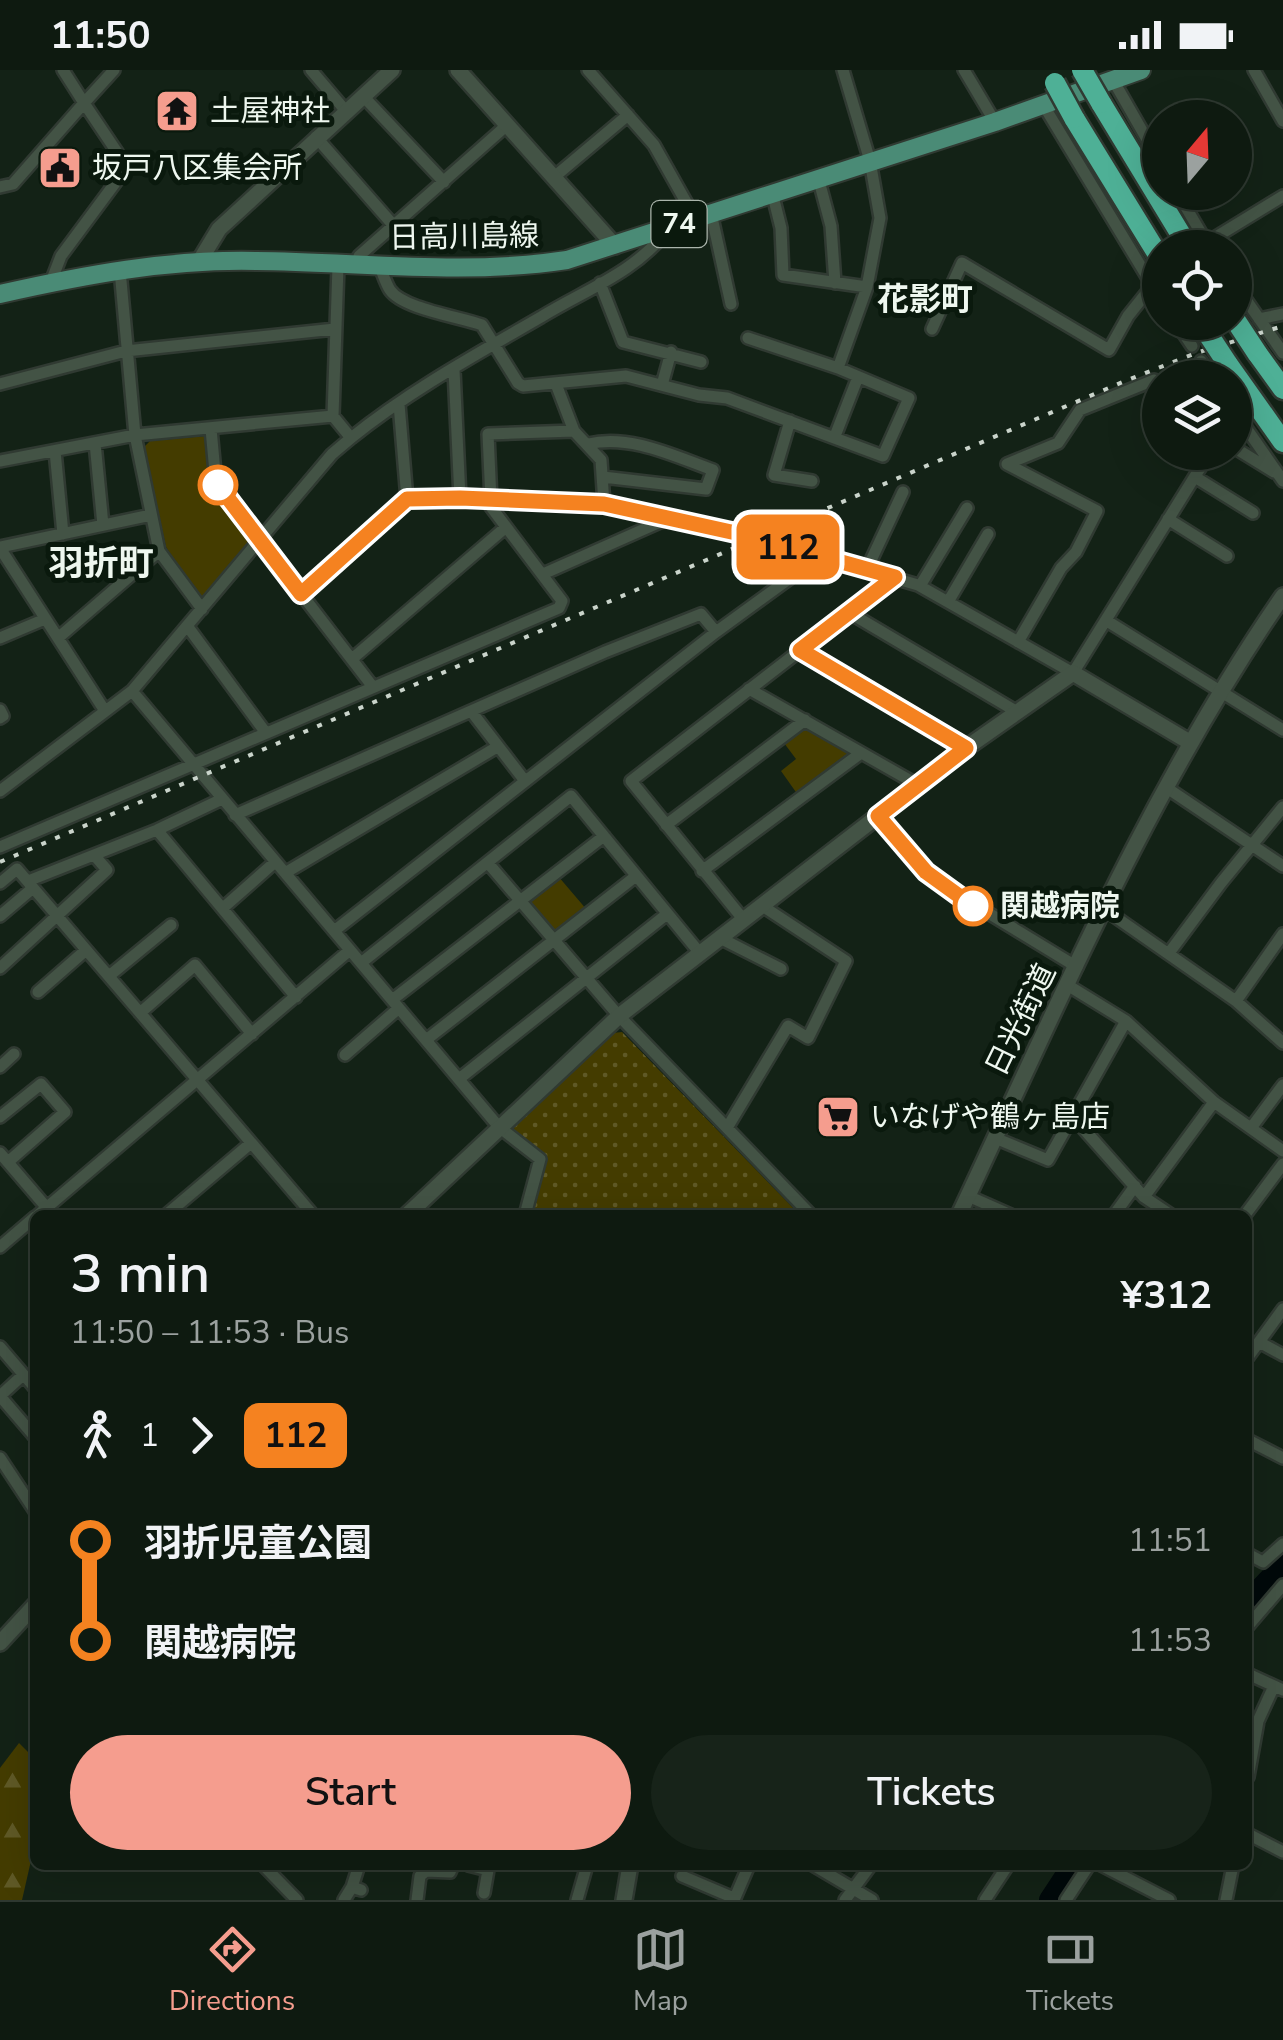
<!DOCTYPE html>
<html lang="en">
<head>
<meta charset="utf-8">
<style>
  :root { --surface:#0e1a10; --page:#172319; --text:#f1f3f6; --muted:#9ba19f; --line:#2e3830; --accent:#f59d8e }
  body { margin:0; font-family:"Nunito Sans","Noto Sans JP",sans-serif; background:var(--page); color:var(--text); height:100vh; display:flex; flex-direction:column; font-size:38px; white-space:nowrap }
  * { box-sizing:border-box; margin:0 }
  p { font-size:32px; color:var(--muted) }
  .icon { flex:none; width:55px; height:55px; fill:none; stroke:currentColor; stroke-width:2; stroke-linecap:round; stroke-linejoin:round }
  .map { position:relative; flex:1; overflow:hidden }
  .drawer { position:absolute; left:30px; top:1140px; width:1222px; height:660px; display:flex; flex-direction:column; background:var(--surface); border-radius:15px; box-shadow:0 10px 40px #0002,0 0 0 2px var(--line) }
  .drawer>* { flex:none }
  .badge { padding:0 20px; border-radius:15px; font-size:35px; line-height:65px }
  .needle { width:65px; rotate:19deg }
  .controls { position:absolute; left:1142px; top:30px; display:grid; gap:20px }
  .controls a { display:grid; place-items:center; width:110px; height:110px; border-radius:50%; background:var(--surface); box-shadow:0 10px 40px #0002,0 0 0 2px var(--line); font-size:50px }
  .map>.badge { position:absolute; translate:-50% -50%; box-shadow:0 0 0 5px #fff }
  .legs { display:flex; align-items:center; gap:15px; height:110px; padding:0 40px; font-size:32px }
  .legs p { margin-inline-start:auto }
  .summary { display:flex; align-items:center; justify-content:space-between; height:170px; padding:0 40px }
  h1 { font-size:55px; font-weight:600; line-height:75px }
  .cta { display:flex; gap:20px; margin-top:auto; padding:20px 40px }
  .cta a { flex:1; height:115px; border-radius:60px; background:var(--accent); color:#111; font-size:40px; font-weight:600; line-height:115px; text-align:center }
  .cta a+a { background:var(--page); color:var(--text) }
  ul { padding:0 40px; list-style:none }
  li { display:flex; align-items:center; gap:35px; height:100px; font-size:38px }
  li i { display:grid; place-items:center; width:15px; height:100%; margin:0 12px; background:currentColor }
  li i::after { content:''; width:25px; height:25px; margin:-12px; border:8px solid; border-radius:50%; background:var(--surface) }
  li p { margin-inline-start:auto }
  li:first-child i { background:linear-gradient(#0000 50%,currentColor 0) }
  li:last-child i { background:linear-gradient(currentColor 50%,#0000 0) }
  .status { display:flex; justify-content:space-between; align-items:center; height:70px; padding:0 50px; background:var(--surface); direction:ltr }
  .status svg { height:28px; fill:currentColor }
  .menu { display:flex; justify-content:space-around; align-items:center; height:140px; border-top:2px solid var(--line); background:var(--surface); font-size:28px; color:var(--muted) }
  .menu a { display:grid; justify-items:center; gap:5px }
  .menu .selected { color:var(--accent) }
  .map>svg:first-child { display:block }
</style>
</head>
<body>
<div class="status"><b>11:50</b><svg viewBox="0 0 49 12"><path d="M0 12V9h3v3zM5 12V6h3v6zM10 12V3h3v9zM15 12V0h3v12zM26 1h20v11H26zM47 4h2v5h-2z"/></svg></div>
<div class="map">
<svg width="1283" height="1830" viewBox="0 0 1283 1830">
  <defs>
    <pattern id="grass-dots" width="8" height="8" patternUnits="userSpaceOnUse" patternTransform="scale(2.5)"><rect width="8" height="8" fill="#443c00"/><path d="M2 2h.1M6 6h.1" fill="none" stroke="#5f5926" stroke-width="1.8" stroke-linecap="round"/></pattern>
    <pattern id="forest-firs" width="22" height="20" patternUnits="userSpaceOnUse" patternTransform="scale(2.5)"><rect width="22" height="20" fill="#443c00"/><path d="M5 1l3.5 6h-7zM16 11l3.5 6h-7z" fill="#5f5926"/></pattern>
  </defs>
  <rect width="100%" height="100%" fill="#132216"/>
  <!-- grass -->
  <path fill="url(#grass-dots)" d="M622,962L800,1145H525L539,1089L506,1064L613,963Z"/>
  <!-- forest -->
  <path fill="url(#forest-firs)" d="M19,1673L35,1689V1773L22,1830H0V1698Z"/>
  <!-- park -->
  <path fill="#443c00" d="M206,366L212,416L253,470L202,532L166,477L144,377L150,371Z
    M805,658L851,685L798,725L781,701L796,689L784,673Z
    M558,806L587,840L560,862L554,861L531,834L532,828Z"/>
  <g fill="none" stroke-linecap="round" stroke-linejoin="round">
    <!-- river -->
    <path stroke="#00090a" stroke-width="22" d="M1248,1532L1283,1495
      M1050,1830L1073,1795"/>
    <defs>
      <path id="street" d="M63,0L84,33L114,0
        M311,0L345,40
        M588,0L654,75L695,148
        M964,0L995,52
        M1254,0L1283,51
        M1113,10L1160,92
        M363,26L444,112
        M1044,36L1160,228
        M316,67L394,156
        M818,107L831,156L835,213
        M553,108L628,45
        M0,117L13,114L84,33L127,97L61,186L51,212
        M772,122L781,158L783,205L867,217L880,148L870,91L843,0
        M1177,122L1208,175
        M711,143L731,234
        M1206,173L1283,126
        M338,196L333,346L351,368L332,384L132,621L499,1057L540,1089L525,1145
        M361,196L359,186L507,55
        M380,197C383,204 386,214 390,220C403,239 461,247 482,255L518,313L523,316L626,306L699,325L727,328L883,386L909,328L838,298L748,268
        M120,200L135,365L159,481L202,539
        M600,213L623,272L701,292
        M1235,214L1283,283
        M1259,249L1283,244
        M1176,252L1192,276
        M932,259L962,193L1109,280L1128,246L1152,216
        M1201,291L1212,308
        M838,298L867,217
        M454,300L460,428
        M0,314L126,281L335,259
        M556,314L574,361L601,390L604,434
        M662,315L671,282
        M1235,342L1283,411
        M790,351L774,405L812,411
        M211,359L216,413L373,617
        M835,366L858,307
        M351,368C409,321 477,284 541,247C587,219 634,203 668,160
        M95,373L103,455
        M588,374C630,364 674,386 713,400L706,419L603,407
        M1235,378L1274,402
        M55,381L63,464
        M0,391L135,365L333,346
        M1195,407L1253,443
        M407,429L460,428L604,434L745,465L918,515L1073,603L1210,382
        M491,430L488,364L574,361
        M1168,449L1227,486
        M0,477L151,445
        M0,478L105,641
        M867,499L903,422
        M543,504L667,449
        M920,516L967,438
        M301,524L407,429L399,334
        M948,532L988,464
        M850,543L1019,643
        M1107,551L1283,660
        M188,557L266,663
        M0,568L45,549
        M58,568L159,481
        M1018,572L1061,498L1076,482L1097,441L1007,394L1058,373L1080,340L1154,310L1160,313
        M800,580L966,678
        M352,589L506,457
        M749,619L918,715
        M0,640L3,646L0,648
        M471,641L525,711
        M1167,718L1283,796
        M0,721L132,621
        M235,745L605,582L701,544L716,562
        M877,746L902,778L949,819L1077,897
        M666,755L805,650
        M157,760L296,927
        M0,777L559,538L562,531L485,429
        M488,793L619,946L811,1145
        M702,801L861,683
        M285,803L497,677
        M28,811L157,760L222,729
        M0,813L17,799L313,1145
        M223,838L275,792
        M1104,839L1236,931L1283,973
        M0,846L33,818
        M743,849L631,711L895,507
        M334,861L716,562L819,487
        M720,868L781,899
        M1169,883L1221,813L1283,737
        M361,893L571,726L699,882
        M0,898L107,800L95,786
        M109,906L171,855
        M1069,916L1126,951L1214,1032L1283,1081
        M38,922L86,880
        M392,930L604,766
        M1236,931L1283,864
        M140,943L195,895L252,964
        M426,970L636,806
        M345,985L399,938
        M0,997L14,984
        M459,1009L667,844
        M0,1047L41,1014L65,1042L8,1092
        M1074,1048L1144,1127L1171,1145
        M727,1058L788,956L808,968L846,891L761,835
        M1251,1058L1283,1015
        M995,1068L1048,1090L1126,951
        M0,1083L53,1145
        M968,1126L1011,1145
        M1144,1127L1214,1032
        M38,1145L350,880
        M166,1145L251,1073
        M1114,1145L1135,1116
        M1245,1145L1283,1094
        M0,1177L35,1147
        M1259,1272L1283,1285
        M0,1277L35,1318
        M1248,1287L1283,1239
        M0,1326L35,1367
        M0,1326L23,1305
        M1248,1370L1283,1388
        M0,1388L35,1441
        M1248,1484L1263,1492L1283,1474
        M1248,1556L1283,1515
        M1248,1604L1283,1620
        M1248,1707L1258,1651L1274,1616
        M1248,1764L1283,1782
        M263,1795L297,1830
        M359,1795L352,1817L361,1820
        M468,1795L488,1800L484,1823
        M813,1795L872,1830
        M1101,1795L1169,1830
        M682,1806L734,1828
        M344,1830L352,1817
        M417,1830L420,1806L426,1801L450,1802L453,1795
        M577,1830L587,1795
        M734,1830L749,1795
        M845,1830L871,1795
        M985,1830L1008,1795
        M1066,1830L1089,1795
        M1226,1830L1233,1795"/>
      <path id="secondary" d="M458,0L615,176
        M199,192L219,159L392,0
        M407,1145L619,946L966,678L1073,603L1191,673
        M959,1145C1058,935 1150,718 1283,526
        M0,1573L35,1535
        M624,1830L630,1795"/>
      <path id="primary" d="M0,224C84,205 169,189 256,191C361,192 462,206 567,190L995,52L1141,0"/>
      <path id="highway" d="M1101,33L1189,178
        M1074,48L1160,188
        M1257,283L1283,319
        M1227,293L1283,372"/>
    </defs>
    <!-- street casing -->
    <use href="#street" stroke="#303a32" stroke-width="16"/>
    <!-- secondary casing -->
    <use href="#secondary" stroke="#303a32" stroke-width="20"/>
    <!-- primary casing -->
    <use href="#primary" stroke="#303a32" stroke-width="22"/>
    <!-- highway casing -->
    <use href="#highway" stroke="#303a32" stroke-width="25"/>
    <!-- street -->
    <use href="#street" stroke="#435345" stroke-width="11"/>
    <!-- secondary -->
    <use href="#secondary" stroke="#435345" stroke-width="15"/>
    <!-- primary -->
    <use href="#primary" stroke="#4a8b76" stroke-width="18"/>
    <!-- highway -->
    <use href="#highway" stroke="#4eb096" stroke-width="20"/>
    <!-- rail -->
    <path stroke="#cad4cb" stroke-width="4" stroke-dasharray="5 10" stroke-linecap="butt" d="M0,792L1125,311L1196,283L1283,256"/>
    <defs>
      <path id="highway-bridge" d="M1082,0L1101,33
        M1055,13L1074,48
        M1236,251L1257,283
        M1206,261L1227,293"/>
    </defs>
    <!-- highway-bridge casing -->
    <use href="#highway-bridge" stroke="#303a32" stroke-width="25" stroke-linecap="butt"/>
    <!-- highway-bridge -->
    <use href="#highway-bridge" stroke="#4eb096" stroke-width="20"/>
  </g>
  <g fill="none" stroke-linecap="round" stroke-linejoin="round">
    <defs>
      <path id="line-1" d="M218,415L301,524L407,429L460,428L604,434L745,465L895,507L800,580L966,678L878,746L926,802L973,836"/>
    </defs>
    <!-- line-1 casing -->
    <use href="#line-1" stroke="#fff" stroke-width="22"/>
    <!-- line-1 -->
    <use href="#line-1" stroke="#f58220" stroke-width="15"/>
  </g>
  <!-- icons -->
  <defs>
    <symbol id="temple-square" viewBox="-11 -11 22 22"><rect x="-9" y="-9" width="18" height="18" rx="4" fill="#f59d8e" stroke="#0a190d"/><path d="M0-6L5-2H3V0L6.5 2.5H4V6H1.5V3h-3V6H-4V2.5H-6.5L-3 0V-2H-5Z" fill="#111"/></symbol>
    <symbol id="civic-square" viewBox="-11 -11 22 22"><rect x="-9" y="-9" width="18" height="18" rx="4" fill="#f59d8e" stroke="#0a190d"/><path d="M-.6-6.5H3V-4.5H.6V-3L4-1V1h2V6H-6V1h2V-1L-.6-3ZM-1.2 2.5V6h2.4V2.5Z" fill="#111"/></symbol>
    <symbol id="supermarket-square" viewBox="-11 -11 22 22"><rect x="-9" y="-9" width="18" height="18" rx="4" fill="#f59d8e" stroke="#0a190d"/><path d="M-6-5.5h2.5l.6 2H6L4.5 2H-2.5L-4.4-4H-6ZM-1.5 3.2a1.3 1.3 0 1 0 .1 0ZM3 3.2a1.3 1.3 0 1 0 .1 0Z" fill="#111"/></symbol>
  </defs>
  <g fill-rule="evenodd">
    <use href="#temple-square" x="152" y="16" width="50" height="50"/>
    <use href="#civic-square" x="35" y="73" width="50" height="50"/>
    <use href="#supermarket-square" x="813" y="1022" width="50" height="50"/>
  </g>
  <!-- markers -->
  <g fill="#fff" stroke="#f58220" stroke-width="5">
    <circle cx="218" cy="415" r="18"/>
    <circle cx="973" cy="836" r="18"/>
  </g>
  <g text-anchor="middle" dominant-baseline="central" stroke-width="10" stroke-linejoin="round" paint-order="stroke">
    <!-- shield labels -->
    <rect fill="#0a190d" stroke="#aab4ab" stroke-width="2.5" x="651.5" y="131" width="55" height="46" rx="8"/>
    <g font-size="28" font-weight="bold" fill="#eef7ef">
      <text x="679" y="154">74</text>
    </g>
    <!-- poi labels -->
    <g font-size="30" fill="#eef7ef" stroke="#0a190d" text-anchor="start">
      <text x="210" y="41">土屋神社</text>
      <text x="92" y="98">坂戸八区集会所</text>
      <text x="870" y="1047">いなげや鶴ヶ島店</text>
    </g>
    <!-- street labels -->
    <g font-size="30" fill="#eef7ef" stroke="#0a190d">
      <text transform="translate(464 167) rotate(-1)">日高川島線</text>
      <text transform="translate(1021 950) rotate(-64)">日光街道</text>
    </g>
    <!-- stop labels -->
    <g font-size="30" font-weight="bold" fill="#eef7ef" stroke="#0a190d" text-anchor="start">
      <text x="1000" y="836">関越病院</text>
    </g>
    <!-- neighbourhood labels -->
    <g font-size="32" font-weight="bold" fill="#eef7ef" stroke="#0a190d">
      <text x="925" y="229">花影町</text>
    </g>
    <!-- quarter labels -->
    <g font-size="35" font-weight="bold" fill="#eef7ef" stroke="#0a190d">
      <text x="101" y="493">羽折町</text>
    </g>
  </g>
</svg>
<div class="controls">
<a><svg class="needle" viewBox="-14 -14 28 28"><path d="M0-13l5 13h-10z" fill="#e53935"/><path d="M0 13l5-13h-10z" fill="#9ba19f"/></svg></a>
<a><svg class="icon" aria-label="locate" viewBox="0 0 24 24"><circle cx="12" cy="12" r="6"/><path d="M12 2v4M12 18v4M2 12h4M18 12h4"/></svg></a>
<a><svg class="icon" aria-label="layers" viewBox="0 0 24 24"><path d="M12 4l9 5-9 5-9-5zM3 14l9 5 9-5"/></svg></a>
</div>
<b class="badge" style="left:788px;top:477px;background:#f58220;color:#111">112</b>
<section class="drawer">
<div class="summary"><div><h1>3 min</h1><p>11:50 – 11:53 · Bus</p></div><b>¥312</b></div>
<div class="legs"><svg class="icon" aria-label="walk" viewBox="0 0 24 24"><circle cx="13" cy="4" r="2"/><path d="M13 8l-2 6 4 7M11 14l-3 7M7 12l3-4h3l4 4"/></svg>1<svg class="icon" aria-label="forward" viewBox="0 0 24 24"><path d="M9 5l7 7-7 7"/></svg><b class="badge" style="background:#f58220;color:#111">112</b></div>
<ul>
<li><i style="color:#f58220"></i><b>羽折児童公園</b><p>11:51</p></li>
<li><i style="color:#f58220"></i><b>関越病院</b><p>11:53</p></li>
</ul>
<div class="cta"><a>Start</a><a>Tickets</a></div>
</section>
</div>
<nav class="menu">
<a class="selected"><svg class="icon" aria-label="directions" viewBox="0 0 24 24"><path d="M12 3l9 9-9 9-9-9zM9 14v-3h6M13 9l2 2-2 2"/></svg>Directions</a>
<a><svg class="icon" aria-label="map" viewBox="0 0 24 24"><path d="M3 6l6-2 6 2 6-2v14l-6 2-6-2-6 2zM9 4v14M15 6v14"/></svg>Map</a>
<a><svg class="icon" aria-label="tickets" viewBox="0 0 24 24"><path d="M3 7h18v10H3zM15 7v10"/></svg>Tickets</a>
</nav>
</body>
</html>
